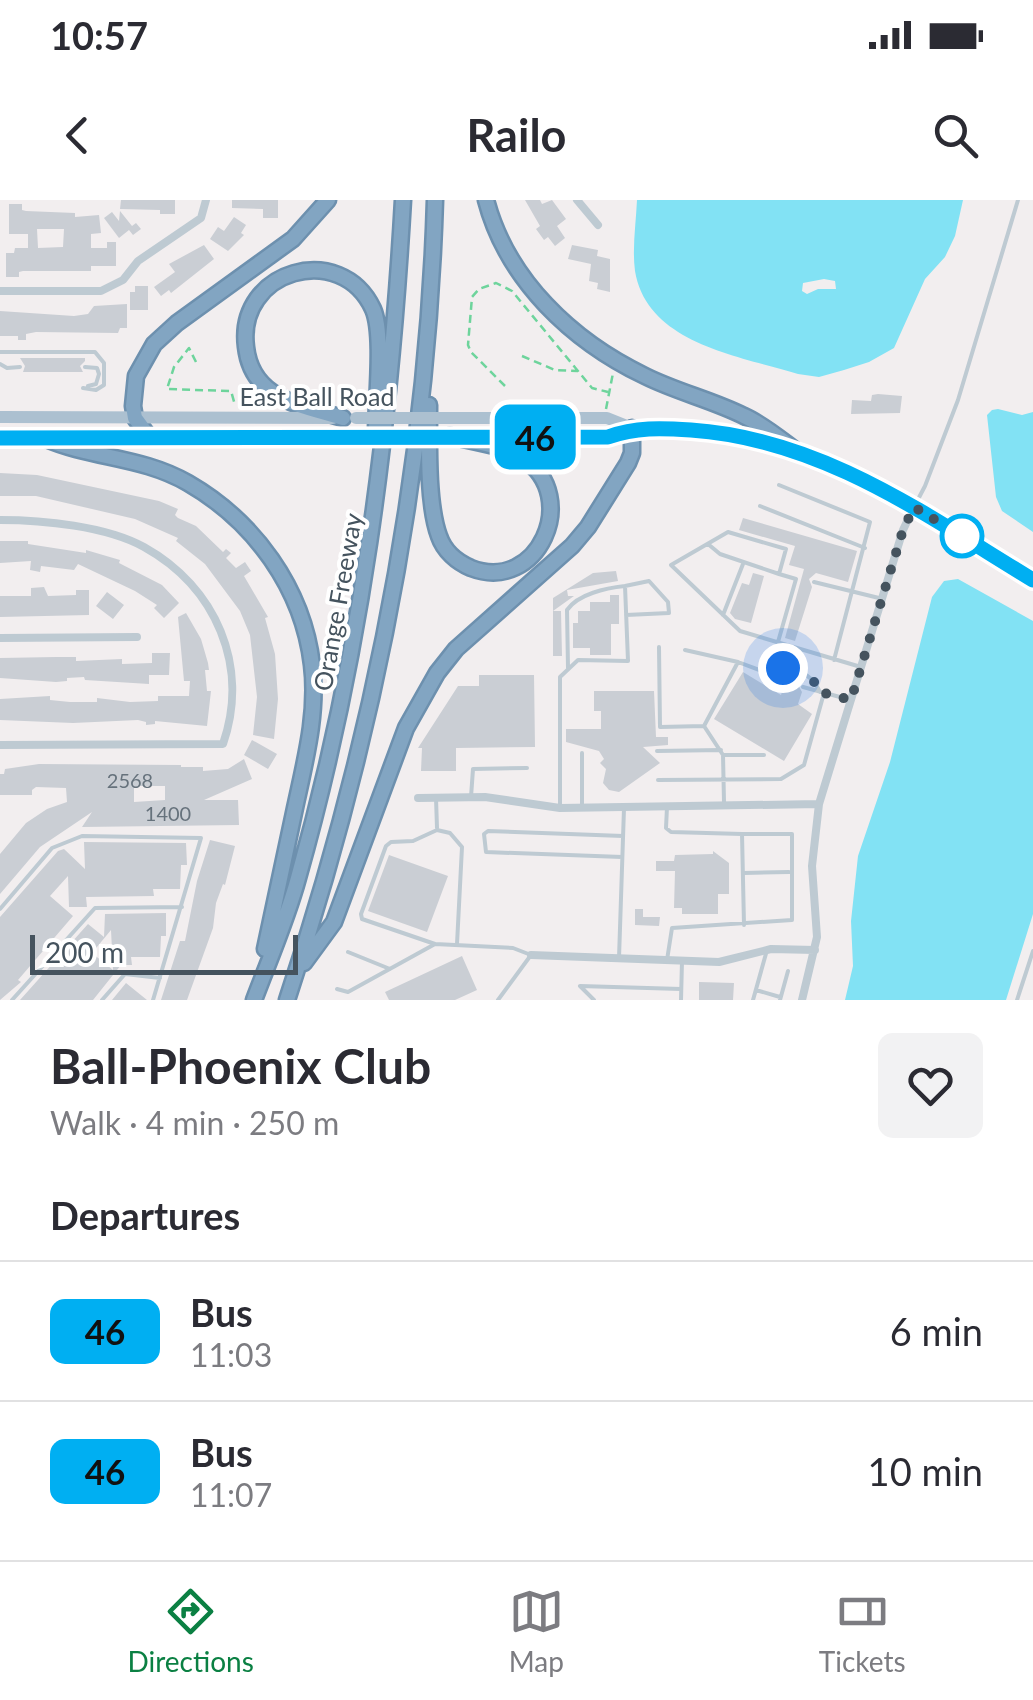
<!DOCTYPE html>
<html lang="en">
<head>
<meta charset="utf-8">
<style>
  :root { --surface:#fff; --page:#f2f2f3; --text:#2b2b33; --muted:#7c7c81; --line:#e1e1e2; --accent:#0b8043 }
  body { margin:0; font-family:Lato,sans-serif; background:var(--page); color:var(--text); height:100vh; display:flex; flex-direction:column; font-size:38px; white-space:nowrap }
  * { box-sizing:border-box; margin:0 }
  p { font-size:32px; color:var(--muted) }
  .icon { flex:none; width:55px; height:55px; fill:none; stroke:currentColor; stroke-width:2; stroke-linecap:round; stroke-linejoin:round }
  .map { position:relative; height:800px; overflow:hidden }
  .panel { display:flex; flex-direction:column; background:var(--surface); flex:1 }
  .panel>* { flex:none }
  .badge { padding:0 20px; border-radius:15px; font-size:35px; line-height:65px }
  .scale { position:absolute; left:30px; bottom:25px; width:268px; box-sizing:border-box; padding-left:10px; border:5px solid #45535e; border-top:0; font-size:28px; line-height:35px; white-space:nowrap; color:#45535e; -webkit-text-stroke:8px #fff; paint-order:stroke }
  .you { position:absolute; width:50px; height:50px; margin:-25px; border:8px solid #fff; border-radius:50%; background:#1a73e8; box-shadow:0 0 0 15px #1a73e833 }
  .map>.badge { position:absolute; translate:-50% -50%; box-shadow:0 0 0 5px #fff }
  h2 { padding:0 50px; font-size:38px; line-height:90px }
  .round { display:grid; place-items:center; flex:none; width:105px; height:105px; border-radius:15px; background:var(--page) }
  .overview { display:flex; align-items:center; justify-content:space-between; height:170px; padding:0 50px }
  h1 { font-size:48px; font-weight:700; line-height:75px }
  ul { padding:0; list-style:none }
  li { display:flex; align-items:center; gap:30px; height:140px; padding:0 50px; border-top:2px solid var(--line) }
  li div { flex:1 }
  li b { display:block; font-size:38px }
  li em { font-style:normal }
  li .badge { min-width:110px; font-weight:700; text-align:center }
  .status { display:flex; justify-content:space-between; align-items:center; height:70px; padding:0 50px; background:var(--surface); direction:ltr }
  .status svg { height:28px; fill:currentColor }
  header { display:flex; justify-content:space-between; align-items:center; height:130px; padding:0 50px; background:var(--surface); font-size:45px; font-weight:700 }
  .tabs { display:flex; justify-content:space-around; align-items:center; height:140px; border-top:2px solid var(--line); background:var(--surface); font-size:28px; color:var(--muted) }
  .tabs a { display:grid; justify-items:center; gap:5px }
  .tabs .active { color:var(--accent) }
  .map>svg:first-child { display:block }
</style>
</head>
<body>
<div class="status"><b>10:57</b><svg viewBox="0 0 49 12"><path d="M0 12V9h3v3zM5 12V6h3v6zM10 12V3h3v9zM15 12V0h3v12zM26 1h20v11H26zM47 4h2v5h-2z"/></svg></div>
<header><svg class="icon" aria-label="back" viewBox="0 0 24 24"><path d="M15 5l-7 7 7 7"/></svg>Railo<svg class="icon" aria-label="search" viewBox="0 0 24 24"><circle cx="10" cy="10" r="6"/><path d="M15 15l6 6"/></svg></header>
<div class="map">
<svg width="1033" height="800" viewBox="0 0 1033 800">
  <rect width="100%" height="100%" fill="#f2eeef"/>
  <!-- water -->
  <path fill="#82e2f4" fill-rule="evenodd" d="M637,0H963L955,36L945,57L925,79L894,148L869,162L844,170L819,177L798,174C740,156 647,144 635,71C632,48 636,23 637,0ZM824,79L835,81L836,89H818L807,94L802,91L803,83Z
    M998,209L1022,215L1033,212V332L1002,311L996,297L987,215L992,210Z
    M958,379L1033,421V714L1006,800H845L853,766L851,721L858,656L890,562L932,397L944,381Z"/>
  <!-- building -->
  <path fill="#caced4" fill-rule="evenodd" d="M121,0H175V14H160V10L120,9Z
    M232,0H278V18H263V9L232,8Z
    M525,0H540L542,4L552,0L566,19L557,26L565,38L555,46L548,37L544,40L536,29L540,26Z
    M9,4H22V10L26,11L75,13V17L99,15L101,33L91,34V48H107V42H116V66H91V71H23L19,72V77H6V53H14L15,48H28V34H9ZM37,29H64L63,47L38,48Z
    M120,11L132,26L136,23L141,29L133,35L129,30L119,38L104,18L112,12L119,21Z
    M234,17L246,25L241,33L244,35L228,51L210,39L218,27L224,31Z
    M204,45L214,59L171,93L169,90L161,96L154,87L175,72L169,64Z
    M572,45L598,50L597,56L610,59V92L597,89L598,83L589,81L591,64L568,59Z
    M135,86H148V110H130V92H135Z
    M127,104V128H120L118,133L36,132L26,134V140H18V136H0V111L74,116L88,114L94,106Z
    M20,158H85V161L80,166L83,172H23L25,166Z
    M878,194L902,196L900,213L851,214L852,200L871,201L872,195Z
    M0,273L37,275L159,301L178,309L175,315L178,318L196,326L223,352L226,349L231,353L226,358L236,368L245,362L251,371L244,376L268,417L265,418L275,454L278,499L274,539L253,535L257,497L250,435L240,411L205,364L176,341L178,338L135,319L36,296H0Z
    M743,318L857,351L848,382L816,373L809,379L812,387L795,441L785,438L804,369L789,365L795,346L739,330Z
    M0,341H28V344L86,353V350L120,360L119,363L162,385L179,403L164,418L154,408L157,405L135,391L78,364L74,370L41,366L40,372L30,370L31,361L0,363Z
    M616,371L618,381L567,390L568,396H574L553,411H561L562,456H553V398L593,373Z
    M753,373L764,376L751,423L735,419L730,413L742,383L749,385Z
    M44,387L48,396L76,395V390H89V415L0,417V396H31V388Z
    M107,392L124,405L113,419L96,406Z
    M610,395H619V424H611V455H590V448H573V423H578V411H590V402H610Z
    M186,413L201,439L208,463L209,470H205L207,491H211L207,526L155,521V524L146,525V522L138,520L73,523L0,520V499L50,496V500L70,502H97V498L130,502L158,501V496H189L190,481H184L178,417Z
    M152,453H170L169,475H149V484L85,480L84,477L67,478V481L56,482L0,478V458L56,457H76V461L122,459V464L152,463Z
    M743,472L781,495L784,485L792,481L788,474L805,481L798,485L802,492L798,504L812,514L784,561L714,519Z
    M479,475H534L535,547L456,548V571H421L422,548H418L458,486H479Z
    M594,491H654L656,537H668V545L643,547L660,563L619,592L609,590L603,583L606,569L600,563L604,559L599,551L566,542V529H601V511H594Z
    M252,540L277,554L268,569L244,555Z
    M244,559L252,579L204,600H238L239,625L82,627L92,612L40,647L0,694V654L26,623L47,609L67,602L66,588L36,587L32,590V595H0V574H4L5,569L39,564L181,565V567H203V571L228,569ZM139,586H165V600L134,602V588Z
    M210,640L235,646L225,685L223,684L216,703L213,728L187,800H161L180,741H185L197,681Z
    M84,642L186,643L187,665H181L180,689H153L154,696L86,697L87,707H69L68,676L50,696L73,716L18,780L21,782L0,800V717L58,651L64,649L85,669Z
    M713,651L729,663V694H718V714H682V708H674L675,671H656V661H674L675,655L713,654Z
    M389,655L448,676L427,732L368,711Z
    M635,709H643V717H660L659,726L635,725Z
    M166,713V736H161L160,757H131L132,765H121L93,800H20L88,724L104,737L105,714ZM111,730L113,770L92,753Z
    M462,756L477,790L455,800H389L385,792Z
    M699,782L734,783L733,800H699Z
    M126,783L147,800H112Z"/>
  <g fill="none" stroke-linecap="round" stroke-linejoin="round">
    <defs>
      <path id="motorway" d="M486,0C507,80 572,141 645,176C677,192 712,200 744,216C762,224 779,238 795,250
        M429,205C429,241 427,304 439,336C444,351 457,362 471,368C538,394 581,297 524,259C504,245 474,242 450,236
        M343,218C320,211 292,206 272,192C256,181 248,165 246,147C236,70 341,40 373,109C384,134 376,201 376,231
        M149,237L135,218L133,206L136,176L154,144L177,123L293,39L328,0
        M44,238C92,259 141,256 188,283C254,321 303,388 312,465C318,513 305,561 295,608C285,655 275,702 265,749
        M304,763L334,722L406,528L437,473L456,449L572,346L588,327L628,263L632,253V228
        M254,800C269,760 287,719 298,678C361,456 390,230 403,0
        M287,800C373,541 427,273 435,0"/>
    </defs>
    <!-- motorway casing -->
    <use href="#motorway" stroke="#6d90ae" stroke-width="19"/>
    <!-- path -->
    <path stroke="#6ed49c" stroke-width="2.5" stroke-dasharray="8 5" stroke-linecap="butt" d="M522,156L555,170L577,171
      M196,162L189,148L174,167L167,189L231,191L235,205
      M505,186L471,152L468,145L472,97L479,89L496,83L512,91L592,188L608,192
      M606,209L613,173"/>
    <!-- service -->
    <path stroke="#becad2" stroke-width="4" d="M0,152H95L104,163V185L96,190L83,188
      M0,164L7,168L20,167
      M85,167L97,168L99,174L96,184L88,186
      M779,285L870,322L834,460
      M760,306L865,348
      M914,307L925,286L958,200L1018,0
      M708,344L720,354L779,374
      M814,382L883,399
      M723,415L743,364
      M778,442L796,379L779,374L786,349L728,332L671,365L740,431L861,467
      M659,447L660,527L704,526
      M685,450L738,462L704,526L723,555L724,602
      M738,462L786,480
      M568,468L567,410C578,394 606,388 625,386
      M765,472C788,464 809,469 820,492
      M803,487L851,500
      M657,551L721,550
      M582,553V608
      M723,555H764
      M658,580L781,579L804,565L824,493
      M471,597L473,569L527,568
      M436,598L437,628
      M667,607L666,628L671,632L742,634L744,725
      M560,608V477L578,460L628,461L625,386L649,381L668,402L669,413L626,415
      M622,657L486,652L484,634L488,631L623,636
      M744,673L789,672
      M0,709L52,648L82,636L201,638L153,800
      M435,744L362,719L361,714L386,646L391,642L413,641L437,630L450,633L462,647L457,744
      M348,752L390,769
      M619,758L624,608
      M667,760L672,728L792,720V634H742
      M337,789L348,792L435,744L513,748L531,755L498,800
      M756,790L780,797
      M12,800L95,708L182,707
      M102,800L125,774L160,778
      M594,800L580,786L681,789
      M681,800L682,761
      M753,800L767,750
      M780,800L788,771
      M1017,800L1033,751"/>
    <!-- minor -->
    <path stroke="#becad2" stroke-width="8" d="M577,0L598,25
      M0,91H101L123,80L138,61L201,18L206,0
      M0,320C43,320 106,326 144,347C216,387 250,466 223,544L0,545
      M0,438L137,437
      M418,598L485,597L560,608L819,604
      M531,755L719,762L771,749L815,750
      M802,800L817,737L812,666L819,604L903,330L914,307"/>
    <!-- primary -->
    <path stroke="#acc0d0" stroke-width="12" d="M0,217L333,218
      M453,218H607L632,228L701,231L763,241L817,257L854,274L1033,380
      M468,236L608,237L631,228
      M0,238L353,236"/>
    <!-- motorway -->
    <use href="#motorway" stroke="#82a5c2" stroke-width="14"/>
    <!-- primary-bridge -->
    <path stroke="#acc0d0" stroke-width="12" d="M356,218H453
      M353,236H450"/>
  </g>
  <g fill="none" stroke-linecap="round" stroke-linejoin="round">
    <defs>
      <path id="line" d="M0,238L608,237C636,227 661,228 691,230C822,239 924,314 1033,380"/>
    </defs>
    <!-- line casing -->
    <use href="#line" stroke="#fff" stroke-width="22"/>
    <!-- line -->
    <use href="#line" stroke="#00aff2" stroke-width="15"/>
    <!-- walk -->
    <path stroke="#45535e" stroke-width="10" stroke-dasharray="0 18" d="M783,468L810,475L820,492L851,500L903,330L914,307L962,336"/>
  </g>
  <!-- markers -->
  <circle fill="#fff" stroke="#00aff2" stroke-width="5" cx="962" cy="336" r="20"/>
  <g text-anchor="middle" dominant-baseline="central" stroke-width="8" stroke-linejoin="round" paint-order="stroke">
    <!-- number labels -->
    <g font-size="20" fill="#66727c">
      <text x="130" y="580">2568</text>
      <text x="168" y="613">1400</text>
    </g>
    <!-- street labels -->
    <g font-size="25" fill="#45535e" stroke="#fff">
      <text x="317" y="196">East Ball Road</text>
      <text transform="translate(337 402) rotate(-80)">Orange Freeway</text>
    </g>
  </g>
</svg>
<div class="scale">200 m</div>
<div class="you" style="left:783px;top:468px"></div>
<b class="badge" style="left:535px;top:237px;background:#00aff2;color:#111">46</b>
</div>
<section class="panel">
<div class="overview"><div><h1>Ball-Phoenix Club</h1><p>Walk · 4 min · 250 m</p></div><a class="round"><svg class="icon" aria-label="heart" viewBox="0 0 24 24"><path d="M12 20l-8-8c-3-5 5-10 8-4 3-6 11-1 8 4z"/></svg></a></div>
<h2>Departures</h2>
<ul>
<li><span class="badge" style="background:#00aff2;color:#111">46</span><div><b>Bus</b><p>11:03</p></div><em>6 min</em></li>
<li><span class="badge" style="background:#00aff2;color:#111">46</span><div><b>Bus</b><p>11:07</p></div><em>10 min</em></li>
</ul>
</section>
<nav class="tabs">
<a class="active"><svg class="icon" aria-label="directions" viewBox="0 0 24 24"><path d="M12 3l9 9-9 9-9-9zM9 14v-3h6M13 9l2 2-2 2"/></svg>Directions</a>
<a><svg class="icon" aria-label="map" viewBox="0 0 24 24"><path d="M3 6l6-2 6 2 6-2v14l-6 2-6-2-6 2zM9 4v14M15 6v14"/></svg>Map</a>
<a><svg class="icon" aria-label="tickets" viewBox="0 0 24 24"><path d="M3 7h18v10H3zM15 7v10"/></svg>Tickets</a>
</nav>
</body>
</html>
